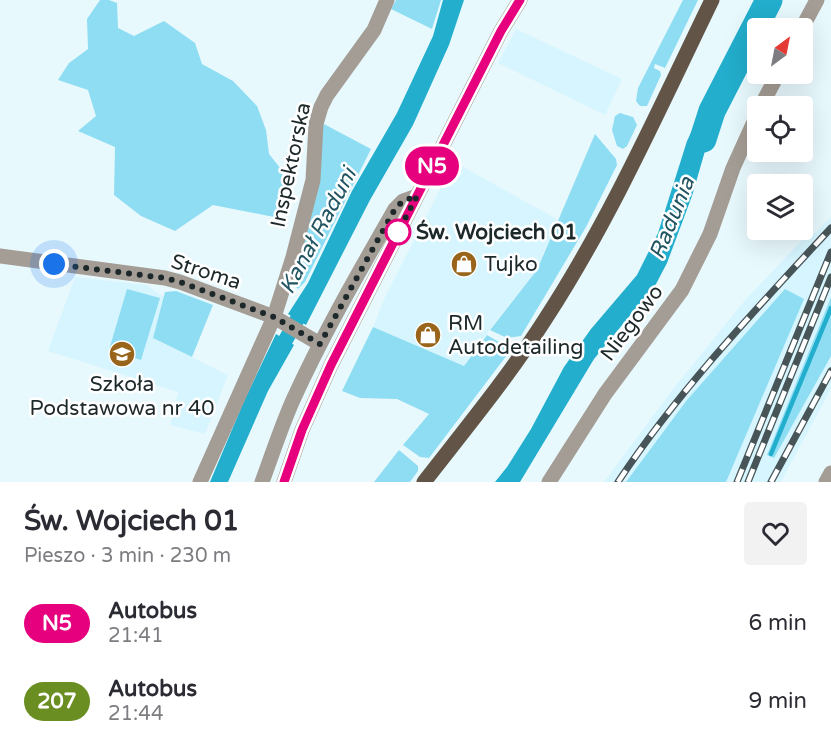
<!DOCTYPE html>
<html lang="pl">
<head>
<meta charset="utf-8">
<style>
  :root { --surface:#fff; --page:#f2f2f3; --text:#2b2b33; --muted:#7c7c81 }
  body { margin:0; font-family:"Varela Round",sans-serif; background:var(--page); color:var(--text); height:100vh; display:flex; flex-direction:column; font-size:22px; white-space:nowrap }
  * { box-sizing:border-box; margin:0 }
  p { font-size:20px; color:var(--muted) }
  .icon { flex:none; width:33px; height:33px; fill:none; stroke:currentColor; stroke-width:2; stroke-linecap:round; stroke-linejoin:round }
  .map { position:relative; height:482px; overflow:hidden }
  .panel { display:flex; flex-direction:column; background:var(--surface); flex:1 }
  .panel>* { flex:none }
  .badge { padding:0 12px; border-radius:20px; font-size:21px; line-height:39px }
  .needle { width:39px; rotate:32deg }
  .buttons { position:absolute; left:747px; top:18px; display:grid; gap:12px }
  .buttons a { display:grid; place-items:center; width:66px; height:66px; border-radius:6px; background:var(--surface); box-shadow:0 6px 24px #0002; font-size:30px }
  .you { position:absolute; width:30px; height:30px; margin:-15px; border:4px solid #fff; border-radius:50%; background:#1a73e8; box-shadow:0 0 0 9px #1a73e833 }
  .map>.badge { position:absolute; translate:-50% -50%; box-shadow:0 0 0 3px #fff }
  .round { display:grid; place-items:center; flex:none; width:63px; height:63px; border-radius:6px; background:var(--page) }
  .summary { display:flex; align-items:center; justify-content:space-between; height:102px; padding:0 24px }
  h1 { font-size:28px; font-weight:700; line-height:45px }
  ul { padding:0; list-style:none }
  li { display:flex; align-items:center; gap:18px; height:78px; padding:0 24px }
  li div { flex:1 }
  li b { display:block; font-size:22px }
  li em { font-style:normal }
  li .badge { min-width:66px; font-weight:700; text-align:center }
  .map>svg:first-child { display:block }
</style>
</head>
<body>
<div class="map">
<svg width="831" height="482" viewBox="0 0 831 482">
  <rect width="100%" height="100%" fill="#e8f9fe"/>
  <!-- built -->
  <path fill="#d6f5fe" d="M516,29L622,79L605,115L498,63Z
    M454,162L557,219L537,270L495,322L464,366L373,327L385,297Z
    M831,217V389L781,482H604L673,389L746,299L809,233H815Z
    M75,277L147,285L164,297L153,338L228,375L205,434L170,425L178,392L48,351Z"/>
  <!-- green -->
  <path fill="#8eddf3" d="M100,0H109L117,3L118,28L134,36L164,21L195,43L202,64L233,81L257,106L266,130L269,154L281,169L285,188L274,217L213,205L175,231L141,216L114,195L115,147L78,131L96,116L88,90L58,80L69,63L88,49L87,19Z
    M396,0H441L432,29L391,9Z
    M683,0H698L665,68L655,64L654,68L660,71L661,75L647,106H640L636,101L638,88Z
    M620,113L633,117L637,125L627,146L623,149L617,146L612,130L615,116Z
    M322,123L371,149L305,282L298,289L296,287L303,254L302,248Z
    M595,134L616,159L617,165L586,227L521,336L507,338L490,330L537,270Z
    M127,289L160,298L141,360L109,350Z
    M785,289L804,299L726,482H626L687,400Z
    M176,291L213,305L192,357L153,338L165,292Z
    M831,297V356L774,458L767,455Z
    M373,327L464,366L487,335L504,345L508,350L507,355L429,458L420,457L403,445L429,414L397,399L360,398L342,391Z
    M399,450L418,466V471L410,482H374Z"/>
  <!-- water -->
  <path fill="#22aecc" d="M443,0H464L449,45L413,125L370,200L306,325L288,314L308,283L352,191L397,113L433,36Z
    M757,0H779L764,28H758L757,41L728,99L712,90Z
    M707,99L723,109L705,151L692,196L667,263L656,284L594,359L520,482H495L507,467L531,429L564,367L591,329L637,275L658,233L687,141Z
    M276,334L294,345L268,391L228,482H210L244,401Z"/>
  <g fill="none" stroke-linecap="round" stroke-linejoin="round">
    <!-- stream -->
    <path stroke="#22aecc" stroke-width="4.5" d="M771,454L831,308"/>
    <!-- canal -->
    <path stroke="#22aecc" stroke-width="15" d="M276,357L307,302"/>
    <!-- river -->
    <path stroke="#22aecc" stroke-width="27" d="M703,139L712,111L769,0"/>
    <!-- street -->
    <path stroke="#a49d95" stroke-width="15" d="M802,28L817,0
      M761,106L778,74
      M0,256L165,278L180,282L274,317L320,344
      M200,482L274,317L293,257L313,180L316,124L321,107L327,95L374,30L387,0
      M262,482C272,455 281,427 293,400C323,334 359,272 395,209L403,201L417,196
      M284,482L302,430L331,365L501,31L520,0
      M549,482L605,394L682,290L710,234L733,168L758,113
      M826,482L831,473"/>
    <!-- primary -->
    <path stroke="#625547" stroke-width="15" d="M424,482C466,428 509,376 546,318C611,218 660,107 712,0"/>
    <defs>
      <path id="rail" d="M618,482C679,390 756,309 831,228
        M737,482L831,252
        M748,482L831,277
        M771,482L831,371"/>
    </defs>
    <!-- rail casing -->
    <use href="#rail" stroke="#485558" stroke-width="7"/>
    <!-- rail -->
    <use href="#rail" stroke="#fff" stroke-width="4.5" stroke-dasharray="14" stroke-linecap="butt"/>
  </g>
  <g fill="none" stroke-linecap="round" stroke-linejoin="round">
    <defs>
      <path id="line" d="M284,482L302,430L331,365L501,31L520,0"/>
    </defs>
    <!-- line casing -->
    <use href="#line" stroke="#fff" stroke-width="14"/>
    <!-- line -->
    <use href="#line" stroke="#e6007e" stroke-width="9"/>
    <!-- walk -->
    <path stroke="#1d282b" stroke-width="6" stroke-dasharray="0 10.8" d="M54,264L165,278L180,282L274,317L320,344L395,209L403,201L417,196L398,232"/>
  </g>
  <!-- icons -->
  <defs>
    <symbol id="shop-disc" viewBox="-11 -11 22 22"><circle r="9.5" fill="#98651a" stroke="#fff"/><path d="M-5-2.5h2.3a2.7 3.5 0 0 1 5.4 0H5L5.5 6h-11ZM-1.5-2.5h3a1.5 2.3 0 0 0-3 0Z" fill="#fff"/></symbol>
    <symbol id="school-disc" viewBox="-11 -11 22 22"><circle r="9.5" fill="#98651a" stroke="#fff"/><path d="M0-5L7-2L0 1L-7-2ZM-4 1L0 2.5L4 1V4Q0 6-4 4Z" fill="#fff"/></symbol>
  </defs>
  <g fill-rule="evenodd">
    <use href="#shop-disc" x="449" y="249" width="30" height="30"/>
    <use href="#shop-disc" x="413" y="320" width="30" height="30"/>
    <use href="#school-disc" x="107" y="339" width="30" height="30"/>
  </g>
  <!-- markers -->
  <circle fill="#fff" stroke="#e6007e" stroke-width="3" cx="398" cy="232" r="12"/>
  <g text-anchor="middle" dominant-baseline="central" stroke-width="5" stroke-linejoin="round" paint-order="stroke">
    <!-- street labels -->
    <g font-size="21" fill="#1d282b" stroke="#fff">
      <text transform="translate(291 165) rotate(-78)">Inspektorska</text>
      <text transform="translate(206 272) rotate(18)">Stroma</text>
      <text transform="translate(632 323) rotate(-53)">Niegowo</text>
    </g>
    <!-- stop labels -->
    <g font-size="21" font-weight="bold" fill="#1d282b" stroke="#fff" text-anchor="start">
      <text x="416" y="232">Św. Wojciech 01</text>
    </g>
    <!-- poi labels -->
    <g font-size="21" fill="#1d282b" stroke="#fff" text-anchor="start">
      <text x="484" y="264">Tujko</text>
      <text x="448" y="323">RM<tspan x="448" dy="24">Autodetailing</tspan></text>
      <text x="122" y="384" text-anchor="middle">Szkoła<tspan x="122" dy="24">Podstawowa nr 40</tspan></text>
    </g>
    <!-- water labels -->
    <g font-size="22" font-style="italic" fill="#215562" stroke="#fff">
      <text transform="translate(672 218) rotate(-68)">Radunia</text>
      <text transform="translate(318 231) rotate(-62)">Kanał Raduni</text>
    </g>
  </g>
</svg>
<div class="buttons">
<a><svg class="needle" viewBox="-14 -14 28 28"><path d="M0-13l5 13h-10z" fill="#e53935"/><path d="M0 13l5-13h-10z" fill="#7c7c81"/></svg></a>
<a><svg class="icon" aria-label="locate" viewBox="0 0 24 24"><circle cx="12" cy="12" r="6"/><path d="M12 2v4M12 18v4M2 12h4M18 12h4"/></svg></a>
<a><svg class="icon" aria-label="layers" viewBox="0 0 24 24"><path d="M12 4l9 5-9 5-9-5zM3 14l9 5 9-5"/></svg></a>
</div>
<div class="you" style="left:54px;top:264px"></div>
<b class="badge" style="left:432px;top:166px;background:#e6007e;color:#fff">N5</b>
</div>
<section class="panel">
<div class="summary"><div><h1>Św. Wojciech 01</h1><p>Pieszo · 3 min · 230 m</p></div><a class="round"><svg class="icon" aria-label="heart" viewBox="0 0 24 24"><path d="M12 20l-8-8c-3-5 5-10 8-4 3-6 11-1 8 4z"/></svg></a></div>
<ul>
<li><span class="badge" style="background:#e6007e;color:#fff">N5</span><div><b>Autobus</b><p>21:41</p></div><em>6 min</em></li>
<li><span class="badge" style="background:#6b8e23;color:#fff">207</span><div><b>Autobus</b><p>21:44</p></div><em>9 min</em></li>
</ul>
</section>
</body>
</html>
